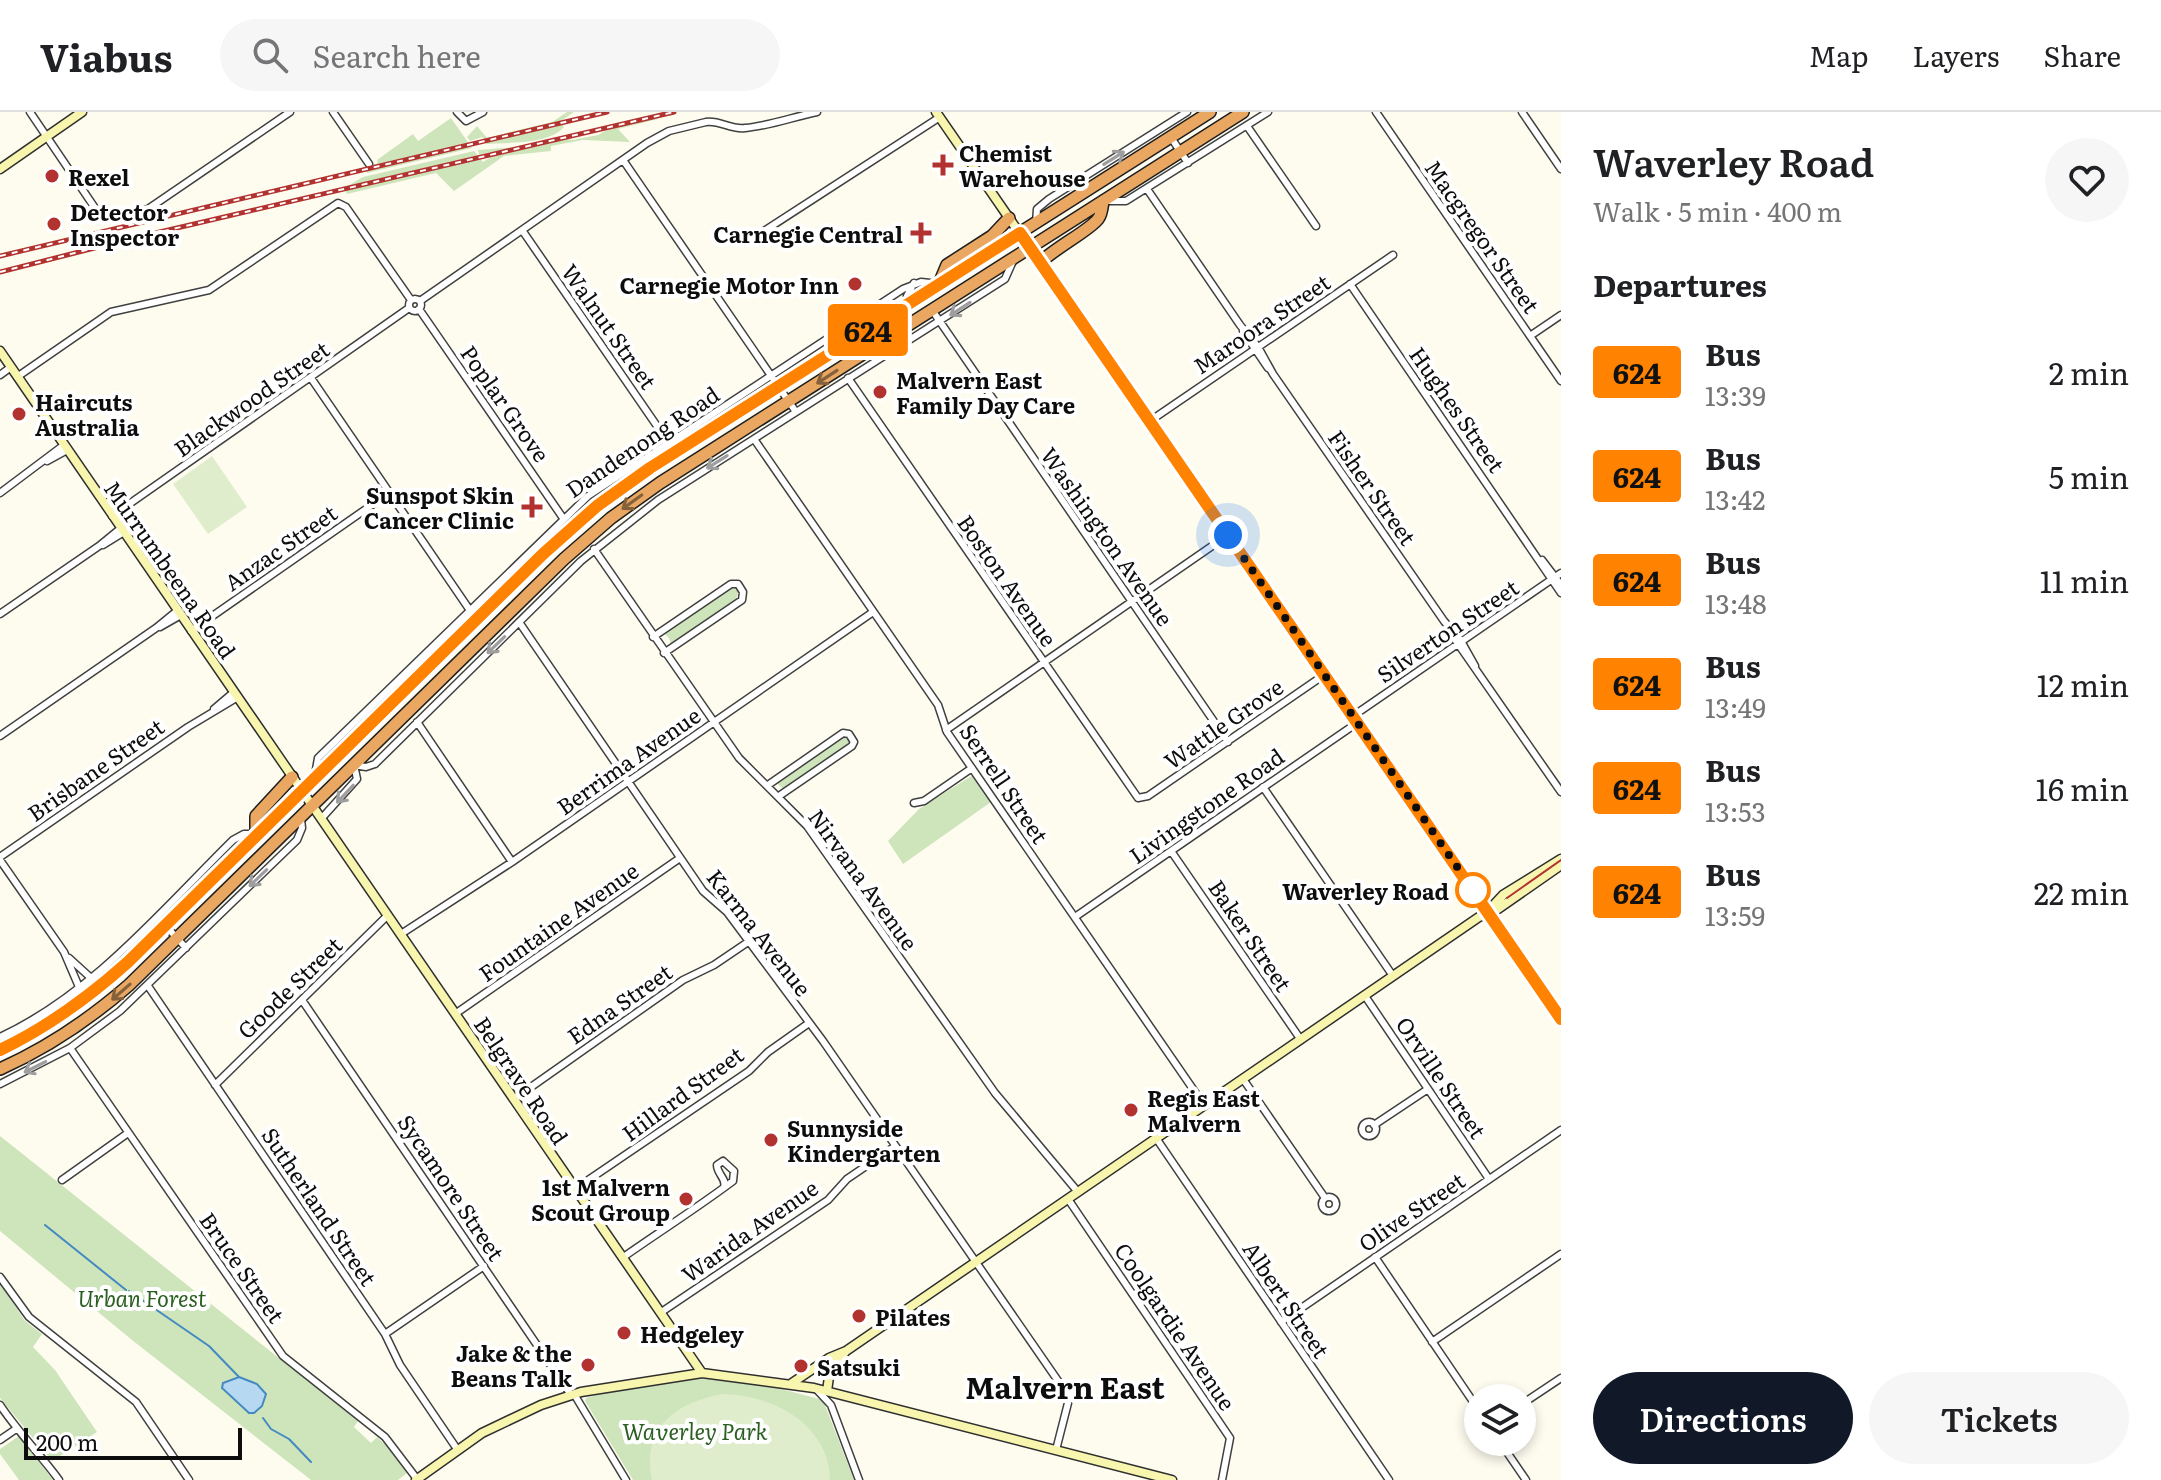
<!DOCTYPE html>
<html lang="en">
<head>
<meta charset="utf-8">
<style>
  :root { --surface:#fff; --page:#f6f6f6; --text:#202124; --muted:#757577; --line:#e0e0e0; --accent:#111827 }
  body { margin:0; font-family:Literata,serif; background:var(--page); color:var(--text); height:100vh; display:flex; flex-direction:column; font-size:30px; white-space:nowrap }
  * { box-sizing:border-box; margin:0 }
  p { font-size:26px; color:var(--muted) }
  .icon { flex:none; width:44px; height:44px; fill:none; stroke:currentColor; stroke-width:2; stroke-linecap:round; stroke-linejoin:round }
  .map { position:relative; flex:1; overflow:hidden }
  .sheet { display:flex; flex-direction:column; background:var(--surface); width:600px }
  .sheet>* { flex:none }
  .badge { padding:0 16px; border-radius:6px; font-size:28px; line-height:52px }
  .buttons { position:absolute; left:1464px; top:1272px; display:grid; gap:16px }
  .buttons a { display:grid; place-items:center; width:72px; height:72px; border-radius:50%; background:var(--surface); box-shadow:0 4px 12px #0003; font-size:40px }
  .scale { position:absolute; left:24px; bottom:20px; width:218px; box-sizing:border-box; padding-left:8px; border:4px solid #0d0d0d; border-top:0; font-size:22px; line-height:28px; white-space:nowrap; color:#0d0d0d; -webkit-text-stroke:6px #fff; paint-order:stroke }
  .you { position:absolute; width:40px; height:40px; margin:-20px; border:6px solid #fff; border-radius:50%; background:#1a73e8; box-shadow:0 0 0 12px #1a73e833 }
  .map>.badge { position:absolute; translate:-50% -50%; box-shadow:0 0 0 4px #fff }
  h2 { padding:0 32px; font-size:30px; line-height:72px }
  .round { display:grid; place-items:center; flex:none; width:84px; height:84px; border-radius:42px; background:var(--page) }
  .headline { display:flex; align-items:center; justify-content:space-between; height:136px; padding:0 32px }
  h1 { font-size:38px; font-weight:600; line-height:60px }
  .button { display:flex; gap:16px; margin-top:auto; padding:16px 32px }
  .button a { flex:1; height:92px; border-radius:48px; background:var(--accent); color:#fff; font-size:32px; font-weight:600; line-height:92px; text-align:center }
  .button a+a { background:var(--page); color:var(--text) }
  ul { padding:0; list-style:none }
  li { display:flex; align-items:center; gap:24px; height:104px; padding:0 32px }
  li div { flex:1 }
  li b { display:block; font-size:30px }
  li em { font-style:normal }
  li .badge { min-width:88px; font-weight:700; text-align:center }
  header { display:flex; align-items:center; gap:48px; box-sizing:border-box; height:112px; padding:0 40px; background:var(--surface); border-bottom:2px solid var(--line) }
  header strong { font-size:38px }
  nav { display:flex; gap:44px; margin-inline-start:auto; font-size:28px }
  .search { width:560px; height:72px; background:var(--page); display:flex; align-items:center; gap:20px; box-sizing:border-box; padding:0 28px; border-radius:44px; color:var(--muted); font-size:30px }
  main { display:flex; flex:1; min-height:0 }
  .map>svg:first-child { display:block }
</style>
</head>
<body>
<header>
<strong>Viabus</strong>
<div class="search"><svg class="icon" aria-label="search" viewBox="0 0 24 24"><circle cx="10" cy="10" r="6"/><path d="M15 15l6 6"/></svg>Search here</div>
<nav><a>Map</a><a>Layers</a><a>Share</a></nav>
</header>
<main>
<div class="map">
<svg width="1561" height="1368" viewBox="0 0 1561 1368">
  <rect width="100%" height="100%" fill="#fefcef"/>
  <!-- green -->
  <path fill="#cee5bb" d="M567,0H574L561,9L564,15C548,33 510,30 487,32L482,25L470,29L467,25L477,14L487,26L552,10Z
    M648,4L658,7L618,17L630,30L583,28L551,34V39L504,44L454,79L436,61L347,82L344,76L363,65L474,39L483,50L491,45L490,40L479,43L478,38L518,35L560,25L572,28L598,23L617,12Z
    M451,6L472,36L367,61L364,57L378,51L377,48L413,22L418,29Z
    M729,476H735L739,479L736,487L671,533L669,526L664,521Z
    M847,624L850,629L848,633L783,677L777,671L843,625Z
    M973,663L991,690L903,752L888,729L919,697Z
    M0,1024L358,1309L354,1315L371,1331L377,1325L392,1338L407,1361L398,1368H311L132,1228L0,1119Z
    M0,1171L25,1209L42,1222L33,1235L55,1258L97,1320L52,1349L0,1286Z
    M702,1265L766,1273L823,1288L854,1368H633L585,1289L586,1286L623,1275Z
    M19,1324L53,1368H19L0,1342V1337Z"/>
  <!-- pitch -->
  <path fill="#e0edcc" d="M212,344L247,395L208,422L173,372Z
    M723,1282C773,1283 829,1312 830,1368H652C641,1316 676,1290 723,1282Z"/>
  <!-- water -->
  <path fill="#b7d8f1" stroke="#4489c2" stroke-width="2" d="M239,1265L257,1272L266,1282L262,1294L254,1301H249L222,1276L223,1271Z"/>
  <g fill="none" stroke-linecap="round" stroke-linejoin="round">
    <!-- stream -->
    <path stroke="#4489c2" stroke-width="2" d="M45,1113L126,1178
      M129,1179L209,1234L239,1265
      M263,1306L271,1317L289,1327L311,1350"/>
    <defs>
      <path id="street" d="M30,0L99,102L108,107L148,97L290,0
        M333,0L369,52
        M457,0L466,9L483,0
        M1376,0L1561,269
        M1522,0L1561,57
        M1247,14L1316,114
        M1170,24L1188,51
        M623,48L796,300
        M1147,77L1240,213L1258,235L1273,262L1444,509L1461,529L1475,554
        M1105,89H1126L1268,0
        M1036,111L1037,97L1049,87L1187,0
        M522,118L668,330
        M747,130L940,5
        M1350,172L1561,481
        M409 193a6 6 0 1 1 12 0a6 6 0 1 1-12 0Z
        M420,189L647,31L669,19L706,10C720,8 731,18 745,16C769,14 793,5 817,0
        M907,193V184L914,171
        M419,197L563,406
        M932,198L1228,630
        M1243,219L1268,256
        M1530,224L1561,203
        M0,263L11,255
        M17,265L111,200L209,178L338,91L346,95L411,188
        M311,266L469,497
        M848,266L1138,686L1148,684L1324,563
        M1150,309L1393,143
        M754,327L938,593L947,620L1204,993
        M47,349L67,338
        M0,381L64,333
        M112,404L409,196
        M103,433L124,420
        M594,437L739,646L807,714L995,981L1078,1080
        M1542,448L1561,473
        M0,502L99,434L121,416
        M519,510L703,779L727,800L823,929L1063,1276L1068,1291L1056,1338
        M160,515L181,503
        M1447,516L1561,680
        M191,519L389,381
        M653,525L731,472H738L743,480L742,488L664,541
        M214,597L234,580
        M1353,604L1561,461
        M417,610L512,750
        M946,618L1228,423
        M0,624L156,516L178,498
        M315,663L318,646L588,384L903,177L921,170L939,172
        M768,673L843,621L849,622L854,630L852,634L779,684
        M1263,675L1393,864
        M914,691L924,689L972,656
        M321,707L357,667L354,653L366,655L375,652L581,449L658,388L1005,167L1013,149
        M1171,739L1301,928
        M0,745L188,615L238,585
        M0,748L64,840L79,875
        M1075,805L1357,611
        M164,812L186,836
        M401,822L512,750L873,500
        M69,846L91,866
        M148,874L385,1222L400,1253L457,1337
        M1365,884L1489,1067
        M302,888L571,1283
        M455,902L680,746
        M0,925C93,882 162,798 233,728L244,722H256
        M70,936L283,1244L385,1325L417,1367
        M1243,967L1325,1086
        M0,972L70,936L120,899L297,728L302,716L301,707
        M215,973L388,803
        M514,987L683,868L714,853L748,830
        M1362 1017a7 7 0 1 1 14 0a7 7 0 1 1-14 0Z
        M1374,1013L1428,977
        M1156,1026L1389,1368
        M62,1068L128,1021
        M575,1077L749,959L768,940L809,911
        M1322 1092a7 7 0 1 1 14 0a7 7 0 1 1-14 0Z
        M1068,1087L1230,1326L1222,1368
        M1375,1145L1478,1297
        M622,1146C659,1120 697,1096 733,1069L734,1059L723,1049L717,1053C717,1062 727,1067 724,1075
        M0,1165L29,1205L136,1290L189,1368
        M660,1201L828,1088L847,1067L894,1035
        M1281,1210L1561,1018
        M385,1222L484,1154
        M1432,1230L1561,1142
        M817,1278L831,1293L859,1368
        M574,1282L626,1368
        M1522,1292L1561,1266
        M0,1293C18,1320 40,1342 59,1368
        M0,1328L16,1317
        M1500,1330L1526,1368"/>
      <path id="secondary" d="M936,0L1561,907
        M0,57L82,0
        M0,239L702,1261
        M1488,799L1503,783L1561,747
        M792,1271L829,1246L846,1239L1479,805L1498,797L1561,753
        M827,1279L830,1258L846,1239
        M416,1368L482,1321L541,1293L581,1280L702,1261L814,1276L1172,1368"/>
      <path id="highway" d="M1041,150C1055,136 1090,118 1098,107C1102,102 1102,95 1103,89
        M939,172L947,153L992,124L1009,106
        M256,722V704L292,665
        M0,938L59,905L128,850L543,442L597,394L650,356L1210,0
        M0,957C47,936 90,907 129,873L564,447L611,406L660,371L1243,0"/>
    </defs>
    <!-- street casing -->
    <use href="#street" stroke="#404040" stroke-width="9"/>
    <!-- secondary casing -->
    <use href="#secondary" stroke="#2f2f2f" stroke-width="11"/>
    <!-- highway casing -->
    <use href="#highway" stroke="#1e1e1e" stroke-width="14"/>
    <!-- street -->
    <use href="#street" stroke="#fff" stroke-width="6"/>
    <!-- secondary -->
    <use href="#secondary" stroke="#f8f5af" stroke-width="8"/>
    <!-- highway -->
    <use href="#highway" stroke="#e9a762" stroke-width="11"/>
    <!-- tram -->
    <path stroke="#b23230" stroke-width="2" d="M1507,786L1561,748"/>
    <defs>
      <path id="rail" d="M0,144L607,0
        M0,160L134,126L674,0"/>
    </defs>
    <!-- rail casing -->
    <use href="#rail" stroke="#b23230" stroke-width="5"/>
    <!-- rail -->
    <use href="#rail" stroke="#fff" stroke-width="2" stroke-dasharray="6" stroke-linecap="butt"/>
  </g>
  <!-- one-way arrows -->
  <defs><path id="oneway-shaft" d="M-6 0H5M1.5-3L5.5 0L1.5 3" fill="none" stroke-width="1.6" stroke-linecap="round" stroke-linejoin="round" transform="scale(2)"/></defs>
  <g stroke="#9e9e9e">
    <use href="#oneway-shaft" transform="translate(1114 46) rotate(-32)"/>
    <use href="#oneway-shaft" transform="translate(960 197) rotate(147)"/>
    <use href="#oneway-shaft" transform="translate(717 350) rotate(148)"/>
    <use href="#oneway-shaft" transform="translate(496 533) rotate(136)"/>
    <use href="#oneway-shaft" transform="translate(345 682) rotate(133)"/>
    <use href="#oneway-shaft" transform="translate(258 766) rotate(136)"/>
    <use href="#oneway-shaft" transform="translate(35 955) rotate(153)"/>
  </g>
  <g stroke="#86623c">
    <use href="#oneway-shaft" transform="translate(827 265) rotate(147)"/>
    <use href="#oneway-shaft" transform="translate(632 390) rotate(144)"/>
    <use href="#oneway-shaft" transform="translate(121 880) rotate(139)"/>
  </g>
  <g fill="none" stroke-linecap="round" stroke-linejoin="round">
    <defs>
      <path id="line" d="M0,938C48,915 89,885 128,850L543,442L597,394L650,356L1020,121L1561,907"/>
    </defs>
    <!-- line casing -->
    <use href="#line" stroke="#fff" stroke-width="18"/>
    <!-- line -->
    <use href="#line" stroke="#ff8200" stroke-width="12"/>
    <!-- walk -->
    <path stroke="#0d0d0d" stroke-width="8" stroke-dasharray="0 14.4" d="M1228,423L1473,778"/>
  </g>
  <!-- markers -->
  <g fill="#b23230" stroke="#fff" stroke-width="3">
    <path d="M939 41h8v8h8v8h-8v8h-8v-8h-8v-8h8z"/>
    <circle cx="52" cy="64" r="8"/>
    <circle cx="54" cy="112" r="8"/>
    <path d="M917 109h8v8h8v8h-8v8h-8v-8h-8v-8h8z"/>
    <circle cx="855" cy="172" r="8"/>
    <circle cx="880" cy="280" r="8"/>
    <circle cx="19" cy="302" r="8"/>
    <path d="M528 383h8v8h8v8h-8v8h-8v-8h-8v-8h8z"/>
    <circle cx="1131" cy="998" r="8"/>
    <circle cx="771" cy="1028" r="8"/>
    <circle cx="686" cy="1087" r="8"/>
    <circle cx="859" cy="1204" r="8"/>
    <circle cx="624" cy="1221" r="8"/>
    <circle cx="588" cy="1253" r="8"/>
    <circle cx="801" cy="1254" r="8"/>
  </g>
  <circle fill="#fff" stroke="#ff8200" stroke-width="4" cx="1473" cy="778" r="16"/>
  <g text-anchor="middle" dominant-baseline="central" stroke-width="8" stroke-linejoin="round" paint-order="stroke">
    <!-- poi labels -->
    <g font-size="22" font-weight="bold" fill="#0d0d0d" stroke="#fff" text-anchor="start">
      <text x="959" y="40">Chemist<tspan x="959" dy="25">Warehouse</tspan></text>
      <text x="68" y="64">Rexel</text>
      <text x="70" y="99">Detector<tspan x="70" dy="25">Inspector</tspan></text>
      <text x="903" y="121" text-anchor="end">Carnegie Central</text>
      <text x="839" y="172" text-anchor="end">Carnegie Motor Inn</text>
      <text x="896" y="267">Malvern East<tspan x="896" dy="25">Family Day Care</tspan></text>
      <text x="35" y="289">Haircuts<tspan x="35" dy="25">Australia</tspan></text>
      <text x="514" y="382" text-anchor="end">Sunspot Skin<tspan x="514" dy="25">Cancer Clinic</tspan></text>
      <text x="1147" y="985">Regis East<tspan x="1147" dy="25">Malvern</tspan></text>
      <text x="787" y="1015">Sunnyside<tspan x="787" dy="25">Kindergarten</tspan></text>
      <text x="670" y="1074" text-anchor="end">1st Malvern<tspan x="670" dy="25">Scout Group</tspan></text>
      <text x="875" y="1204">Pilates</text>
      <text x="640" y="1221">Hedgeley</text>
      <text x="572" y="1240" text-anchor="end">Jake &amp; the<tspan x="572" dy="25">Beans Talk</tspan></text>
      <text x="817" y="1254">Satsuki</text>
    </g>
    <!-- street labels -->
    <g font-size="22" fill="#0d0d0d" stroke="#fff">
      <text transform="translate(1483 124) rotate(55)">Macgregor Street</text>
      <text transform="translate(1261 211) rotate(-34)">Maroora Street</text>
      <text transform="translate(610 214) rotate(55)">Walnut Street</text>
      <text transform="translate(251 286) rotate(-35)">Blackwood Street</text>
      <text transform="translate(506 291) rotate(55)">Poplar Grove</text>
      <text transform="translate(1458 297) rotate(55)">Hughes Street</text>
      <text transform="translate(642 329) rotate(-34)">Dandenong Road</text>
      <text transform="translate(1373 375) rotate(55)">Fisher Street</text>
      <text transform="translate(1108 424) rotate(55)">Washington Avenue</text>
      <text transform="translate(280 435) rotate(-35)">Anzac Street</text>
      <text transform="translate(171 457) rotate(55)">Murrumbeena Road</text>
      <text transform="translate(1008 468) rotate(55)">Boston Avenue</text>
      <text transform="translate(1447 518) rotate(-34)">Silverton Street</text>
      <text transform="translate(1223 611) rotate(-35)">Wattle Grove</text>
      <text transform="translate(628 648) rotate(-35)">Berrima Avenue</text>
      <text transform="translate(95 657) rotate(-35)">Brisbane Street</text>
      <text transform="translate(1005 671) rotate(56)">Serrell Street</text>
      <text transform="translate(1206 693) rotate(-35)">Livingstone Road</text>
      <text transform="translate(864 767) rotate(54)">Nirvana Avenue</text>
      <text transform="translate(558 809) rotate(-35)">Fountaine Avenue</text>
      <text transform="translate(760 820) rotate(52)">Karma Avenue</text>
      <text transform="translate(1251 823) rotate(56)">Baker Street</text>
      <text transform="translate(289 875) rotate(-44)">Goode Street</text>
      <text transform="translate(619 891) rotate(-35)">Edna Street</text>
      <text transform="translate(1442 965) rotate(56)">Orville Street</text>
      <text transform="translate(522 968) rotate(56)">Belgrave Road</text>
      <text transform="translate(682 981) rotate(-36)">Hillard Street</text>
      <text transform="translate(452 1075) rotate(56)">Sycamore Street</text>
      <text transform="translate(320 1094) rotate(56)">Sutherland Street</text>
      <text transform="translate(1411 1099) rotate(-34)">Olive Street</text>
      <text transform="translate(749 1118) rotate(-35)">Warida Avenue</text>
      <text transform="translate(243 1155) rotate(55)">Bruce Street</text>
      <text transform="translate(1287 1187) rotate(56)">Albert Street</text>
      <text transform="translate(1176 1214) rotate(56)">Coolgardie Avenue</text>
    </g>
    <!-- stop labels -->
    <g font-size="22" font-weight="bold" fill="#0d0d0d" stroke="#fff" text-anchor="end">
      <text x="1449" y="778">Waverley Road</text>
    </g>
    <!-- park labels -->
    <g font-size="22" font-style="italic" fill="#2c6023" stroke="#fff">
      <text x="142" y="1185">Urban Forest</text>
      <text x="695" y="1318">Waverley Park</text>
    </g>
    <!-- district labels -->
    <g font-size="30" font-weight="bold" fill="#0d0d0d" stroke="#fff">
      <text x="1065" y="1274">Malvern East</text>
    </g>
  </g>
</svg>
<div class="buttons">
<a><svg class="icon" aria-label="layers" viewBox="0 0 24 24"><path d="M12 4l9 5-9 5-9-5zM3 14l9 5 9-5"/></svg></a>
</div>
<div class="scale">200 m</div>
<div class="you" style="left:1228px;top:423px"></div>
<b class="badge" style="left:868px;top:218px;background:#ff8200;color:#111">624</b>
</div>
<section class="sheet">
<div class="headline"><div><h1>Waverley Road</h1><p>Walk · 5 min · 400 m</p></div><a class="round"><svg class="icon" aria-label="heart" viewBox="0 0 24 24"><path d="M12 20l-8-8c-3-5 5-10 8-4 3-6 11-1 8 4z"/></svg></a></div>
<h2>Departures</h2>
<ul>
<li><span class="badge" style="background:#ff8200;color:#111">624</span><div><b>Bus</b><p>13:39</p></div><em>2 min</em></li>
<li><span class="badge" style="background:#ff8200;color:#111">624</span><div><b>Bus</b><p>13:42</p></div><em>5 min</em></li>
<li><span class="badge" style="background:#ff8200;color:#111">624</span><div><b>Bus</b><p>13:48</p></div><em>11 min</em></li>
<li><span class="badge" style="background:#ff8200;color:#111">624</span><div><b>Bus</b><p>13:49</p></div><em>12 min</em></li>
<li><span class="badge" style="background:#ff8200;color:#111">624</span><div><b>Bus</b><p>13:53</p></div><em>16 min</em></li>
<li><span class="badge" style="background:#ff8200;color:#111">624</span><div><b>Bus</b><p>13:59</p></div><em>22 min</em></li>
</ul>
<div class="button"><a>Directions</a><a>Tickets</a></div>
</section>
</main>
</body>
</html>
